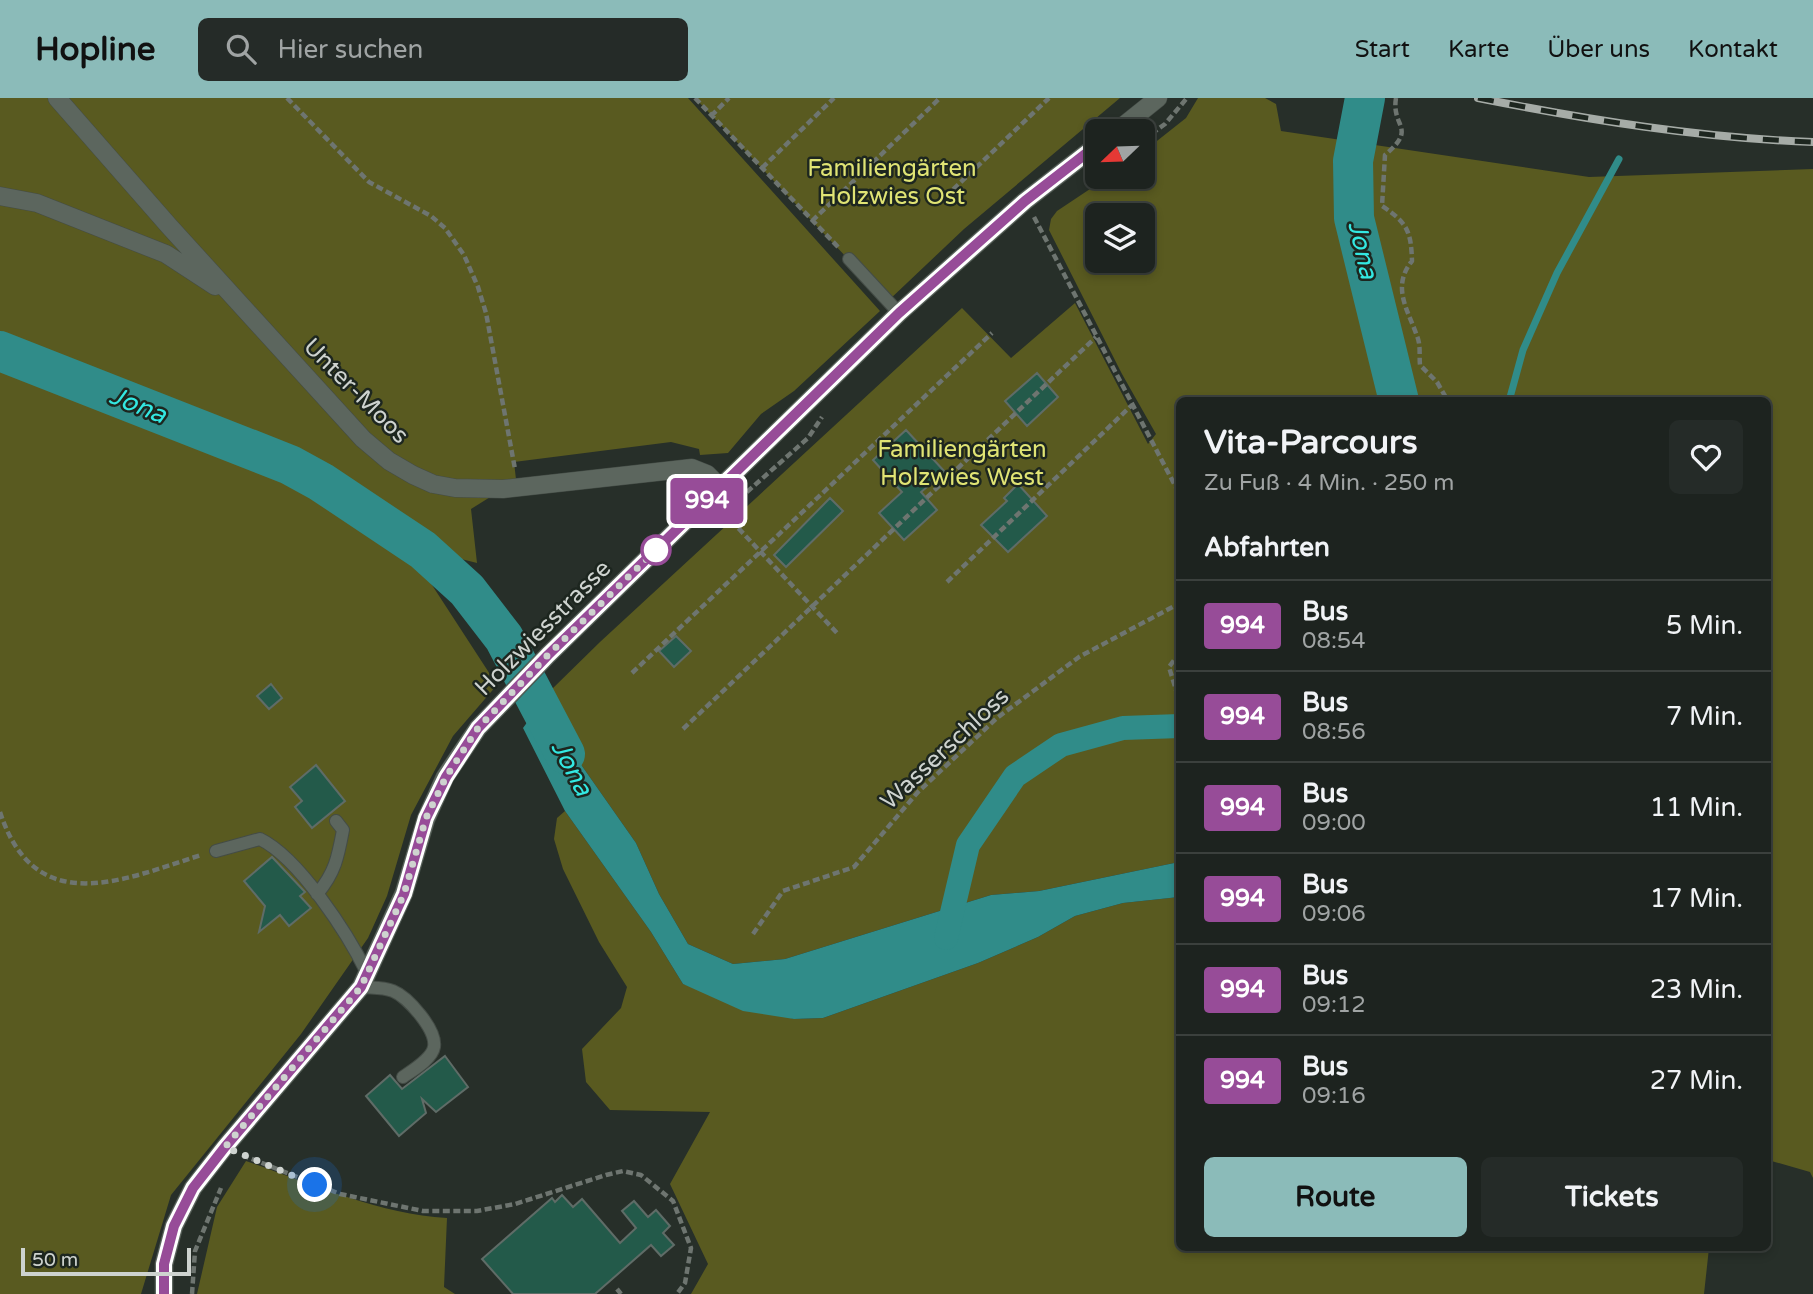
<!DOCTYPE html>
<html lang="de">
<head>
<meta charset="utf-8">
<style>
  :root { --surface:#1d231f; --page:#252b28; --text:#f1f3f6; --muted:#a0a4a4; --line:#3b403d; --accent:#8bbbb9 }
  body { margin:0; font-family:"Varela Round",sans-serif; background:var(--page); color:var(--text); height:100vh; display:flex; flex-direction:column; font-size:26px; white-space:nowrap }
  * { box-sizing:border-box; margin:0 }
  p { font-size:23px; color:var(--muted) }
  .icon { flex:none; width:38px; height:38px; fill:none; stroke:currentColor; stroke-width:2; stroke-linecap:round; stroke-linejoin:round }
  .map { position:relative; flex:1; overflow:hidden }
  .drawer { position:absolute; left:1176px; top:299px; width:595px; height:854px; display:flex; flex-direction:column; background:var(--surface); border-radius:10px; box-shadow:0 4px 10px #0003,0 0 0 2px var(--line) }
  .drawer>* { flex:none }
  .badge { padding:0 14px; border-radius:5px; font-size:24px; line-height:46px }
  .needle { width:46px; rotate:247deg }
  .controls { position:absolute; left:1085px; top:21px; display:grid; gap:14px }
  .controls a { display:grid; place-items:center; width:70px; height:70px; border-radius:10px; background:var(--surface); box-shadow:0 4px 10px #0003,0 0 0 2px var(--line); font-size:35px }
  .scale { position:absolute; left:21px; bottom:18px; width:170px; box-sizing:border-box; padding-left:7px; border:4px solid #ced3cf; border-top:0; font-size:19px; line-height:24px; white-space:nowrap; color:#ced3cf; -webkit-text-stroke:5px #1d261f; paint-order:stroke }
  .you { position:absolute; width:35px; height:35px; margin:-18px; border:5px solid #fff; border-radius:50%; background:#1a73e8; box-shadow:0 0 0 10px #1a73e833 }
  .map>.badge { position:absolute; translate:-50% -50%; box-shadow:0 0 0 4px #fff }
  h2 { padding:0 28px; font-size:26px; line-height:63px }
  .round { display:grid; place-items:center; flex:none; width:74px; height:74px; border-radius:10px; background:var(--page) }
  .overview { display:flex; align-items:center; justify-content:space-between; height:119px; padding:0 28px }
  h1 { font-size:33px; font-weight:700; line-height:52px }
  .action { display:flex; gap:14px; margin-top:auto; padding:14px 28px }
  .action a { flex:1; height:80px; border-radius:10px; background:var(--accent); color:#111; font-size:28px; font-weight:700; line-height:80px; text-align:center }
  .action a+a { background:var(--page); color:var(--text) }
  ul { padding:0; list-style:none }
  li { display:flex; align-items:center; gap:21px; height:91px; padding:0 28px; border-top:2px solid var(--line) }
  li div { flex:1 }
  li b { display:block; font-size:26px }
  li em { font-style:normal }
  li .badge { min-width:77px; font-weight:700; text-align:center }
  header { display:flex; align-items:center; gap:42px; box-sizing:border-box; height:98px; padding:0 35px; background:var(--accent); color:#111 }
  header strong { font-size:33px }
  nav { display:flex; gap:38px; margin-inline-start:auto; font-size:24px }
  .search { width:490px; height:63px; background:var(--page); display:flex; align-items:center; gap:18px; box-sizing:border-box; padding:0 24px; border-radius:10px; color:var(--muted); font-size:26px }
  .map>svg:first-child { display:block }
</style>
</head>
<body>
<header>
<strong>Hopline</strong>
<div class="search"><svg class="icon" aria-label="search" viewBox="0 0 24 24"><circle cx="10" cy="10" r="6"/><path d="M15 15l6 6"/></svg>Hier suchen</div>
<nav><a>Start</a><a>Karte</a><a>Über uns</a><a>Kontakt</a></nav>
</header>
<div class="map">
<svg width="1813" height="1196" viewBox="0 0 1813 1196">
  <rect width="100%" height="100%" fill="#272f29"/>
  <!-- green -->
  <path fill="#595a20" fill-rule="evenodd" d="M0,0H688L880,213L794,293L761,316L728,355L700,357L699,351L671,344L514,364L517,390L503,391L471,411L477,465L406,447L497,587L453,638L411,717L387,798L368,840L301,936L171,1097L141,1196H0Z
    M695,0H1120L964,131L888,203Z
    M1198,0H1265L1276,6L1281,33L1589,79L1813,71V1080L1810,1074L1768,1062V303H1180L1179,764L1039,793L991,797L785,861L733,866L688,846L659,796L636,745L582,668L550,593L600,544L962,210L1011,260L1075,205L1148,346L1156,336L1122,276L1049,132L1051,121L1057,113L1108,79H1143V54L1186,20ZM1097,117H1143V163H1097Z
    M565,713L651,834L683,886L794,921L823,920L978,865L1038,839L1075,818L1123,805L1179,799L1180,1150H1709L1704,1196H691L708,1166L670,1086L710,1014L610,1012L586,984L582,951L621,910L627,889L599,844L563,771L554,741L557,720Z
    M246,1063C312,1086 378,1116 447,1120L444,1189L455,1196H197L217,1109Z"/>
  <!-- water -->
  <path fill="#308c89" d="M550,593L582,668L636,745L659,796L688,846L733,866L785,861L991,797L1039,793L1179,764V799L1123,805L1075,818L1038,839L978,865L823,920L794,921L743,913L683,886L651,834L565,713L523,630Z"/>
  <g fill="none" stroke-linecap="round" stroke-linejoin="round">
    <!-- stream -->
    <path stroke="#308c89" stroke-width="7" d="M1509,303L1523,252L1557,175L1619,61"/>
    <!-- canal -->
    <path stroke="#308c89" stroke-width="24" d="M946,840L968,747L1015,678L1061,647L1123,630L1180,628"/>
    <!-- river -->
    <path stroke="#308c89" stroke-width="40" d="M1365,0L1353,63L1354,120L1399,303
      M0,253L290,367L321,384L423,452L467,492L504,540L565,656"/>
  </g>
  <!-- building -->
  <path fill="#235a4a" stroke="#5f6c67" stroke-width="2" d="M1037,275L1058,299L1027,328L1005,303Z
    M906,332L945,374L921,394L937,412L904,442L879,415L902,394L873,362Z
    M1018,386L1047,418L1008,454L981,427L1007,403L1004,400Z
    M830,400L843,413L786,469L774,457Z
    M676,538L691,553L674,569L659,553Z
    M271,586L282,600L269,611L257,598Z
    M316,667L345,703L312,730L295,709L302,703L290,689Z
    M272,759L305,794L300,798L311,810L289,828L280,817L259,834L265,808L244,783Z
    M445,958L468,989L436,1014L422,1001L426,1015L399,1038L366,998L390,977L402,991Z
    M562,1097L573,1109L582,1101L620,1145L636,1130L622,1113L634,1103L648,1119L656,1112L670,1128L663,1135L674,1147L661,1158L651,1147L595,1196H513L482,1161L552,1100L555,1104Z"/>
  <g fill="none" stroke-linecap="round" stroke-linejoin="round">
    <defs>
      <path id="lane" d="M849,161L899,215
        M216,753L260,741C299,760 348,836 367,875
        M317,796C335,775 338,759 343,732L336,723
        M361,889C372,890 383,889 393,893C408,899 437,932 434,949C432,961 413,972 403,979"/>
      <path id="street" d="M57,0L169,128L363,341L389,363L413,377L433,386L455,390L503,391L692,370L707,376L721,390
        M0,98L37,105L166,156L215,188"/>
      <path id="secondary" d="M1117,33L1158,0
        M164,1196V1166L174,1128L193,1090L225,1049L361,889L404,795L426,721L445,679L478,630L548,557L899,215L1025,103L1097,47"/>
    </defs>
    <!-- lane casing -->
    <use href="#lane" stroke="#444c46" stroke-width="14"/>
    <!-- street casing -->
    <use href="#street" stroke="#444c46" stroke-width="19"/>
    <!-- secondary casing -->
    <use href="#secondary" stroke="#444c46" stroke-width="19"/>
    <!-- path -->
    <path stroke="#6e7570" stroke-width="4.5" stroke-dasharray="7 3.5" stroke-linecap="butt" d="M287,0L369,84L431,118L445,130L464,157L478,189L486,215L515,371
      M695,0L839,150
      M1396,0C1391,30 1418,29 1385,57L1382,108C1408,125 1411,134 1412,163C1391,189 1408,212 1417,238C1421,247 1419,258 1420,267L1437,284L1448,303
      M711,18L729,0
      M1143,42L1165,26L1187,0
      M762,70L834,0
      M938,106L1049,0
      M1034,119L1180,397
      M812,123L940,0
      M739,401L808,340L822,319
      M724,415L837,535
      M947,484L1131,308
      M1180,554L1169,569L1180,605
      M632,575L992,235
      M683,631L1096,239
      M0,714C35,822 123,782 201,757
      M753,836L783,793L854,769L918,694L997,620L1079,559L1180,505
      M242,1057L340,1096L423,1113H477L515,1106L606,1077L623,1073L641,1077L673,1103L691,1150L685,1185L677,1196
      M617,1191L621,1196
      M192,1196L195,1153L221,1090"/>
    <!-- lane -->
    <use href="#lane" stroke="#5c665e" stroke-width="12"/>
    <!-- street -->
    <use href="#street" stroke="#5c665e" stroke-width="18"/>
    <!-- secondary -->
    <use href="#secondary" stroke="#5c665e" stroke-width="18"/>
    <defs>
      <path id="rail" d="M1478,0C1589,22 1700,40 1813,44"/>
    </defs>
    <!-- rail casing -->
    <use href="#rail" stroke="#a6aca7" stroke-width="8"/>
    <!-- rail -->
    <use href="#rail" stroke="#1d261f" stroke-width="5" stroke-dasharray="16" stroke-linecap="butt"/>
  </g>
  <g fill="none" stroke-linecap="round" stroke-linejoin="round">
    <defs>
      <path id="line" d="M164,1196V1166L174,1128L193,1090L225,1049L361,889L404,796L426,720L446,679L478,630L548,557L899,215L1025,103L1097,47"/>
    </defs>
    <!-- line casing -->
    <use href="#line" stroke="#fff" stroke-width="16"/>
    <!-- line -->
    <use href="#line" stroke="#974c98" stroke-width="10"/>
    <!-- walk -->
    <path stroke="#ced3cf" stroke-width="7" stroke-dasharray="0 12.6" d="M315,1087L225,1049L361,889L404,796L426,720L446,679L478,630L548,557L656,452"/>
  </g>
  <!-- markers -->
  <circle fill="#fff" stroke="#974c98" stroke-width="3.5" cx="656" cy="452" r="14"/>
  <g text-anchor="middle" dominant-baseline="central" stroke-width="5" stroke-linejoin="round" paint-order="stroke">
    <!-- park labels -->
    <g font-size="24" fill="#e0e474" stroke="#1d261f">
      <text x="892" y="70">Familiengärten<tspan x="892" dy="28">Holzwies Ost</tspan></text>
      <text x="962" y="351">Familiengärten<tspan x="962" dy="28">Holzwies West</tspan></text>
    </g>
    <!-- street labels -->
    <g font-size="24" fill="#ced3cf" stroke="#1d261f">
      <text transform="translate(356 293) rotate(45)">Unter-Moos</text>
      <text transform="translate(543 530) rotate(-45)">Holzwiesstrasse</text>
      <text transform="translate(945 651) rotate(-43)">Wasserschloss</text>
    </g>
    <!-- water labels -->
    <g font-size="26" font-style="italic" fill="#33e8e2" stroke="#1d261f">
      <text transform="translate(1363 152) rotate(77)">Jona</text>
      <text transform="translate(138 307) rotate(22)">Jona</text>
      <text transform="translate(572 670) rotate(62)">Jona</text>
    </g>
  </g>
</svg>
<div class="controls">
<a><svg class="needle" viewBox="-14 -14 28 28"><path d="M0-13l5 13h-10z" fill="#e53935"/><path d="M0 13l5-13h-10z" fill="#a0a4a4"/></svg></a>
<a><svg class="icon" aria-label="layers" viewBox="0 0 24 24"><path d="M12 4l9 5-9 5-9-5zM3 14l9 5 9-5"/></svg></a>
</div>
<div class="scale">50 m</div>
<div class="you" style="left:315px;top:1087px"></div>
<b class="badge" style="left:707px;top:403px;background:#974c98;color:#fff">994</b>
<section class="drawer">
<div class="overview"><div><h1>Vita-Parcours</h1><p>Zu Fuß · 4 Min. · 250 m</p></div><a class="round"><svg class="icon" aria-label="heart" viewBox="0 0 24 24"><path d="M12 20l-8-8c-3-5 5-10 8-4 3-6 11-1 8 4z"/></svg></a></div>
<h2>Abfahrten</h2>
<ul>
<li><span class="badge" style="background:#974c98;color:#fff">994</span><div><b>Bus</b><p>08:54</p></div><em>5 Min.</em></li>
<li><span class="badge" style="background:#974c98;color:#fff">994</span><div><b>Bus</b><p>08:56</p></div><em>7 Min.</em></li>
<li><span class="badge" style="background:#974c98;color:#fff">994</span><div><b>Bus</b><p>09:00</p></div><em>11 Min.</em></li>
<li><span class="badge" style="background:#974c98;color:#fff">994</span><div><b>Bus</b><p>09:06</p></div><em>17 Min.</em></li>
<li><span class="badge" style="background:#974c98;color:#fff">994</span><div><b>Bus</b><p>09:12</p></div><em>23 Min.</em></li>
<li><span class="badge" style="background:#974c98;color:#fff">994</span><div><b>Bus</b><p>09:16</p></div><em>27 Min.</em></li>
</ul>
<div class="action"><a>Route</a><a>Tickets</a></div>
</section>
</div>
</body>
</html>
